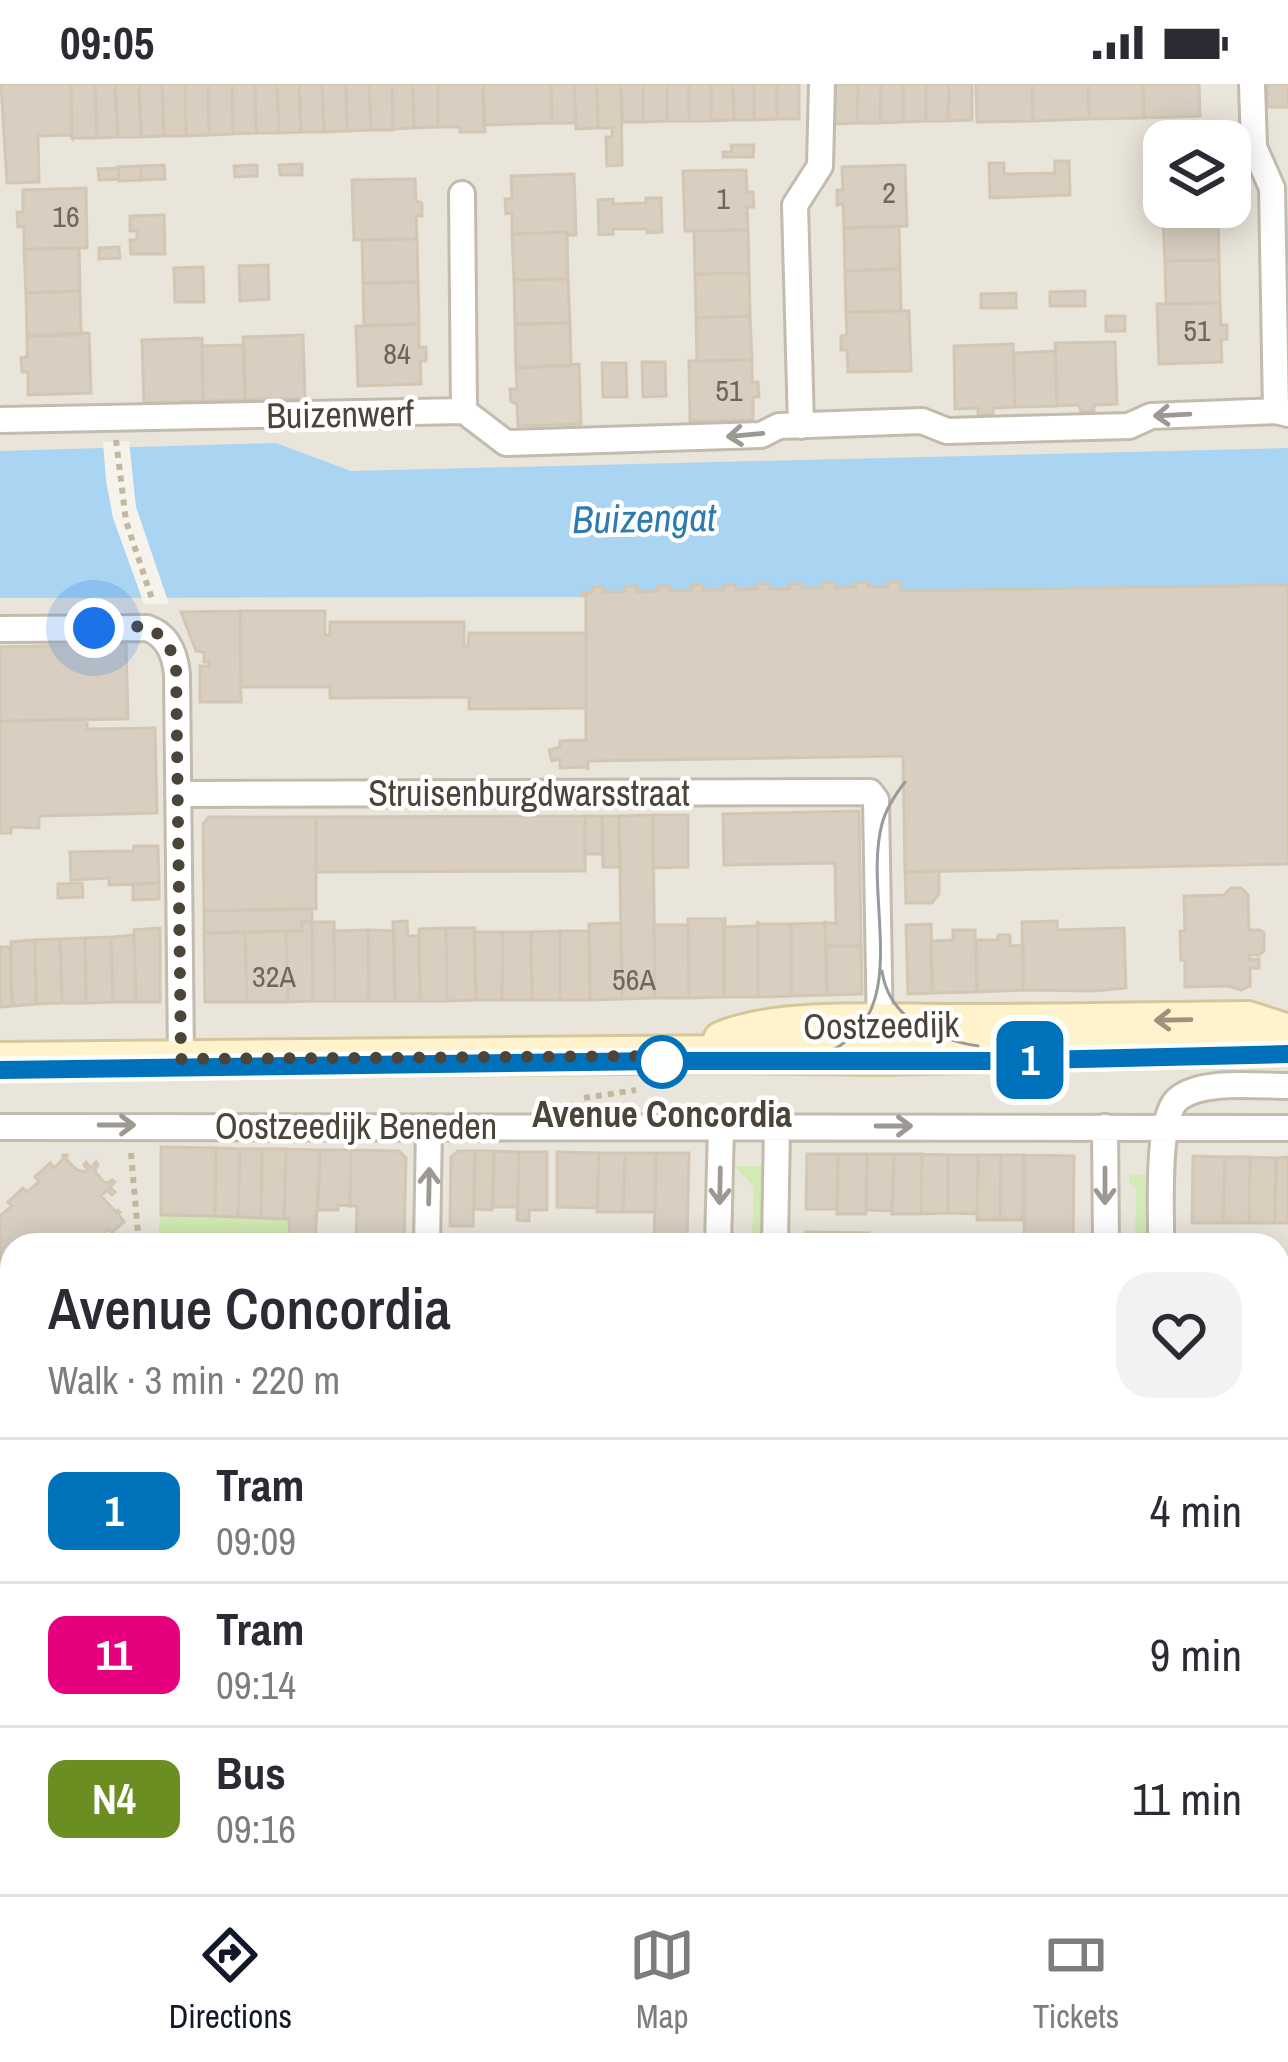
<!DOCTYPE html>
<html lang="en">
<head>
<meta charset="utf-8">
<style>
  :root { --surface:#fff; --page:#f2f2f3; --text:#2b2b33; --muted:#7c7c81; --line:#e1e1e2; --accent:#111827 }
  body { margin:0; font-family:"Archivo Narrow",sans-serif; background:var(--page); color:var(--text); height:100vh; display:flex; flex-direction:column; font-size:45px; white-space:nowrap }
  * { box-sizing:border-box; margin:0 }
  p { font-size:39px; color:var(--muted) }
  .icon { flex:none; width:66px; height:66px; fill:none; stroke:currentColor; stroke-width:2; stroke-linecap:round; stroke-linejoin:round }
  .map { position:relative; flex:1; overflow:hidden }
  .panel { position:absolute; left:0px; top:1149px; width:1290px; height:663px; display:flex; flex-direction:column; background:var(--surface); border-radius:36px 36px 0 0; box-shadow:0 6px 30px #0003 }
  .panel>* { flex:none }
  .badge { padding:0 24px; border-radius:18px; font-size:42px; line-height:78px }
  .fabs { position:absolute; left:1143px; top:36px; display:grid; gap:24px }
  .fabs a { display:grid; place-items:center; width:108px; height:108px; border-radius:24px; background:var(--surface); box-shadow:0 6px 30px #0003; font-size:60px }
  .you { position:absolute; width:60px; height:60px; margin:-30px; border:9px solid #fff; border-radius:50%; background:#1a73e8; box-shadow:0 0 0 18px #1a73e833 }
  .map>.badge { position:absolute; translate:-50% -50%; box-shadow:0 0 0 6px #fff }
  .round { display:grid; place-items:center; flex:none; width:126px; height:126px; border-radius:36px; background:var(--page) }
  .overview { display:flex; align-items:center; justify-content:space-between; height:204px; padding:0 48px }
  h1 { font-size:57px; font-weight:600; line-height:90px }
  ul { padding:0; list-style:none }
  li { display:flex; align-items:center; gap:36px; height:144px; padding:0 48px; border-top:3px solid var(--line) }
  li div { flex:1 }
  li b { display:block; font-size:45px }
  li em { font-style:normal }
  li .badge { min-width:132px; font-weight:700; text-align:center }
  .status { display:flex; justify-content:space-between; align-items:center; height:84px; padding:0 60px; background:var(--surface); direction:ltr }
  .status svg { height:33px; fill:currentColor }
  .menu { display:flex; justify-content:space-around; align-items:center; height:168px; border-top:3px solid var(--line); background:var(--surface); font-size:33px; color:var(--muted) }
  .menu a { display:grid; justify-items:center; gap:6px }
  .menu .active { color:var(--accent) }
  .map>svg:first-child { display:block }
</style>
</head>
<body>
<div class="status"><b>09:05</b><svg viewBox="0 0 49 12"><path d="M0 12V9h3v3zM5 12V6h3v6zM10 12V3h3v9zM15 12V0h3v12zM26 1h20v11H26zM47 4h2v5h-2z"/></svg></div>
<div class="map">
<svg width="1288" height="1810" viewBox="0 0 1288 1810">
  <rect width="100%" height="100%" fill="#f6f3ec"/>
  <!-- residential -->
  <path fill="#eae5da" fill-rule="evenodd" d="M0,0H1288V1810H0ZM1164,57H1230V123H1164ZM12,1161H1278V1800H12Z"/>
  <!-- green -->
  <path fill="#d2eab5" d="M734,1082H769L766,1161H746L752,1155L754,1103Z
    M1129,1090L1153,1091V1161H1135L1136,1105L1129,1099Z
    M161,1131L289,1135L290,1161H156Z"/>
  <!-- water -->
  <path fill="#a9d4f2" d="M276,359L351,387L1288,364V507L573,513L0,514V367Z"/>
  <!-- pier -->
  <path fill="#f6f3ec" d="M129,357L136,423L169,520H144L113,434L106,396L103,358Z"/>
  <!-- building -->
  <path fill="#d8cfc1" stroke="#d3c7b4" stroke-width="3" d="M1,0H71L72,54L70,51L38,52L39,98L7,99Z
    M71,0H95L97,54H72Z
    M95,0H115L118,53L97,54Z
    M115,0H139L141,53H118Z
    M139,0H162L164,52L141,53Z
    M162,0H185L186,52H164Z
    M185,0H208L209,51L186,52Z
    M208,0H232L233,50L209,51Z
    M232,0H255L256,49L233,50Z
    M255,0H277L279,49H256Z
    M277,0H299L301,48L279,49Z
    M299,0H322L324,48H301Z
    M322,0H346L347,47L324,48Z
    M346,0H369L371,46L347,47Z
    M369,0H392L393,46H371Z
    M392,0H413L414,44L393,45Z
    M413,0H438V43L414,44Z
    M438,0H483L485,48H460V43H438Z
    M483,0H551L552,39L484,41Z
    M551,0H574L576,39H552Z
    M574,0H597L598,44L576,45Z
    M597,0H621L622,81L607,82L606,53H612V44H598Z
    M621,0H643V38H623Z
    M643,0H667V37L643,38Z
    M667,0H689V37H667Z
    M689,0H711V37H689Z
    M711,0H733L734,36L711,37Z
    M733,0H754V36H734Z
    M754,0H777V35L754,36Z
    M777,0H799V35H777Z
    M835,0H858L857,39L834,40Z
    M858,0H881L880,39H857Z
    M881,0H903V38L880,39Z
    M903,0H926V37L903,38Z
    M926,0H949L948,37H926Z
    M949,0H972V36L948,37Z
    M976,0H1032L1033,37L977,38Z
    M1032,0H1088L1089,35L1033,37Z
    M1088,0H1143L1144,34L1089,35Z
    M1143,0H1199L1200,32L1144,34Z
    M1267,0H1288V23H1267Z
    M731,61H754L753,73H723V68H732Z
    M1154,75H1164V123H1218V133L1155,135Z
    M1055,77H1069L1070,111L990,114L989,79H1004V90L1055,89Z
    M302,80V91H280L279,81Z
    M164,81L165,95L141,96V82Z
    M257,81V92L235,93L234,82Z
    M905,81L907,142L844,144L843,120L837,121V106H843L842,83Z
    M141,82V96L119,97L118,83Z
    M118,84L119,95L99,96L98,85Z
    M746,86L747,108H753L754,123H747L748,146L685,147L683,87Z
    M574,90L576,151H567V148L512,150V129L506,130L505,115H512L511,92Z
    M415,95L416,117L422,119V132H416L417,155L354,156L352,96Z
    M86,104L87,164L24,165V143H18L17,128H23V106Z
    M646,114H661L662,148L647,149V145H613V150L599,151L598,116L613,115V120L646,119Z
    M164,131L165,170H131L130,156H137V147H130V132Z
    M1218,133L1219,176L1165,177L1163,134Z
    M899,142L900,185L845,187L844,144Z
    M748,146L749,189L695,190L694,147Z
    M567,148L568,195L514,196L512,150Z
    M417,155L418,198L363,199L362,156Z
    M119,163L120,174L99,175V164Z
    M79,164L80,207L26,209L24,165Z
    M1219,176L1220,219L1166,220L1165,177Z
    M268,181L269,215L240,217L239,182Z
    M203,183L204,218H175L174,184Z
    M900,185L901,227L846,228L845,187Z
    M749,189L750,232L696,234L695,190Z
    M568,195L570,239L515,240L514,196Z
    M418,198L419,240L364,242L363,199Z
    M80,207L81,251L27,252L26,209Z
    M1085,207V222H1050V208Z
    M1016,209V224H981V210Z
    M1220,219L1221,241H1227V255L1221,256L1222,278L1159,280L1157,220Z
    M909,227L911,287L848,288L847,266H841V252L847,251L846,228Z
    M750,232L752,276L697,277L696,234Z
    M1106,232H1125V247H1106Z
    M570,239L571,282L516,284L515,240Z
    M419,240V263H426V277H420L421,300L358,302L356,242Z
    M81,249H89L91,309L28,311V288H22L21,274L27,273V252Z
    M303,251L305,314L283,315V321L268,322V315L245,316L243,253Z
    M202,254L203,317H181L182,324H166L167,318L144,319L142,256Z
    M1115,258L1117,320L1094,321V327L1081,328L1079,321L1057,322L1055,259Z
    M1013,260L1015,323L993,324V330H978V324L955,325L954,262Z
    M244,261L245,316L203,317L202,262Z
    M1055,267L1057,322L1015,323L1014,269Z
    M752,276V298H758L759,313H753V336L690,337L689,277Z
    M642,278H665L666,312L643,313Z
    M602,279H626L627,313H603Z
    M579,280L581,340L518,342L517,320L511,318L510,305H517L516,284Z
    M867,498L868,503H888V498H900L901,507L1288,501V780L905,788L903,672L588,677V686L587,683L560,684V675L552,677L549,666L560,663V657L586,656V512H582V509H592V503H604V508H625V503L637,502V508L658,507V502H670V507H691V501H703V506H724V501H736V506L757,505V500H769V505H789L790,500H802V504H822V499H835V504L856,503L855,499Z
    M240,527L241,618H200V582H209V578H204V568L196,567L181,528Z
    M240,527H325V551H330V538H464V562H468L469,549H586V624L469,625V613L330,614V603H241Z
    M126,560L128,635L0,637V563Z
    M87,635V645L155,644L157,729L39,732V744L11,743V749H0V637Z
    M859,727L861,862H826L825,838L836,840L835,779L724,781L723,730Z
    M653,731L655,914L622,915L619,732Z
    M653,731H688V783L653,784Z
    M585,732H602L603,770H585Z
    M585,732V787L316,788V733Z
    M602,732H619L620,783H603Z
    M209,733H316V825L204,827L203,740Z
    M134,762H158L159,799L109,801V794L71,796L70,768L133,767Z
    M939,787V810L932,819H906L905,788Z
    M82,799L83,813L58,814V800Z
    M159,799V815L133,816V800Z
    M1231,804H1241L1248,811L1249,846H1260L1264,849V867L1259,871H1249L1250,876L1259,875V884H1250V902L1241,906L1228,902L1185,903V876H1181L1180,847H1185L1184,812L1224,811Z
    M312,825V838L302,837V847L204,849V827Z
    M725,833V843L756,842L758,837V913H724Z
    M688,835H723L724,913L689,914Z
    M302,837L312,838L313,917L288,918L286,847H302Z
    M407,837L408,852H419L420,917H395L393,838Z
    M1057,837V846L1124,844L1126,904L1095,907L1023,906L1022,838Z
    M312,838H334L335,917H313Z
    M621,839L622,915L590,916L589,840Z
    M825,839L827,911L791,912V840Z
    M758,840H791V912L758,913Z
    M931,840L932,909L908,910L906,841Z
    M654,841H688L689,914H655Z
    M160,844V918H136L134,846Z
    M446,844L447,917H420L419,845Z
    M446,844H475L476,916L447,917Z
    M368,846L394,847L395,917H369Z
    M368,846L369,917H335L334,847Z
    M953,846H975L977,908L932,909L931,857L953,856Z
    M286,847L288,918H247L245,848Z
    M560,847H589L590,916H560Z
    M560,847V916H532L531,848Z
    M245,848L247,918H205L204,849Z
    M474,848H503L502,916H476Z
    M503,848H531L532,916H502Z
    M134,851L136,918H113L111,853Z
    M998,851H1010V862L1023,861V906L977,908L976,856H998Z
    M111,853L113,918L86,919L85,854Z
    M85,854L86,919H62L60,855Z
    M60,855L62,919L36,920L35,856Z
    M35,856L36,920L12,922L11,858Z
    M826,862H861L862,910L827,911Z
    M0,863H10L12,922L0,923Z
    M161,1063L216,1064L215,1132L161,1131Z
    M216,1064L240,1065L238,1133L215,1132Z
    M240,1065H262L261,1134L238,1133Z
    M262,1065H286L284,1135L261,1134Z
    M286,1065L320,1066L315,1161H290L289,1135H284Z
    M320,1066H351L350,1122L338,1121V1126H318Z
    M351,1066L399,1067L406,1074L404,1161H356L357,1122H350Z
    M458,1067H475L473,1142H450L451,1073Z
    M475,1067H494L492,1126L474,1125Z
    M494,1067L519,1068L518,1123H493Z
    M519,1068H547V1126H529V1137L517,1136Z
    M557,1068L599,1069L597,1124L557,1123Z
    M599,1069H625L623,1128H597Z
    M625,1069H656L655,1128H623Z
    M656,1069H689L687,1157H654Z
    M807,1070H838L837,1125H806Z
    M838,1070H867L866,1130H837Z
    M867,1070H894L892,1127L866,1126Z
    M894,1070H922L921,1130H892Z
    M922,1070L948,1071V1129L921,1130Z
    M63,1071H67L66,1075L77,1086L85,1088L88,1086L84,1081L86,1078L91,1084L96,1078L98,1081L95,1085L96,1089L104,1098L108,1099L112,1096L115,1098L110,1103L115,1108L112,1111L107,1106L101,1112L116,1128L118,1126L120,1128L118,1130L124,1138L112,1148L108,1145L97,1158L93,1153L85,1161H12V1278H0V1132L12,1122L8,1118L23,1104L27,1108L39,1098L35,1093L50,1079L54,1084L63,1075Z
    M948,1071H978L977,1130L948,1129Z
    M978,1071H1001L1000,1136H977Z
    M1001,1071H1024L1022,1136H1000Z
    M1025,1071L1074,1072L1073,1161H1024Z
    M1193,1072L1225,1073L1223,1139H1192Z
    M1225,1073H1250L1249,1139H1223Z
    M1250,1073L1276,1074L1275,1139H1249Z
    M1288,1073V1139H1275L1276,1074Z
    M806,1148L869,1149L868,1161H806Z
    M450,1156H511V1161H450Z
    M0,1278H12V1337L0,1336Z
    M0,1403H12V1461H5V1475L0,1476Z
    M7,1607L12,1620V1687H0L2,1677L0,1672V1610Z
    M180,1800H225V1810H180Z
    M348,1800H391V1810H348Z
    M437,1800H503V1810H437Z
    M610,1800L672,1802L671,1810H609Z
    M791,1800H859L858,1810H791Z
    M1003,1800H1064V1809L1003,1808Z
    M1178,1800H1252V1810L1178,1809Z
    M336,1801V1810H263L262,1803Z
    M114,1803V1810H56V1804Z"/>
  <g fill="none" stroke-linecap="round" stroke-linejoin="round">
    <defs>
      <path id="street" d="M1252,0L1254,63L1272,104L1276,327
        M464,327L506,359L761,351L779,342L922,337L947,347L1129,342L1151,332L1276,327L1288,330
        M0,336L464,327L462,110
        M801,342L795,121L820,82L822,0
        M0,545L147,544C168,551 175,570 177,590L181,975
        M178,710L870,708L876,716L880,952
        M0,1043L1288,1044
        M1105,1043L1106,1161
        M427,1161L429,1043
        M718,1161L721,1043
        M775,1161L777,1042
        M1161,1161C1162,1130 1155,1034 1178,1015C1202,995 1258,1002 1288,1002
        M1278,1406H1288
        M0,1716L12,1715
        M415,1810L416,1800
        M705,1810V1800
        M759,1810L760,1800
        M1093,1810V1800
        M1149,1810V1800"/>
      <path id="secondary" d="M722,956C779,932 888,939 952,939C1050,939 1149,937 1248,936L1288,949
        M0,977L729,970L880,972L1288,963"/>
    </defs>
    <!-- street casing -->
    <use href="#street" stroke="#c2bbae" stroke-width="30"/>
    <!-- secondary casing -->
    <use href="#secondary" stroke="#d6c79b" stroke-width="42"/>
    <!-- path -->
    <path stroke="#c4b79f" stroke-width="6" stroke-dasharray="6 6" stroke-linecap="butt" d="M116,356L126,437L153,518
      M584,1014L636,1006
      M131,1069L139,1161
      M177,1800V1810"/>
    <!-- street -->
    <use href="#street" stroke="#fff" stroke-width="24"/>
    <!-- secondary -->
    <use href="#secondary" stroke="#fff3cd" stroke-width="36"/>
    <!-- tram -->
    <path stroke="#9a9a9a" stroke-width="3" d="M882,887C889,935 934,955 978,962
      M813,974C922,940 861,818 882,740C886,724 895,711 905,698
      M0,986L660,978L1000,977L1288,970"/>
  </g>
  <!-- one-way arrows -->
  <defs><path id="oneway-shaft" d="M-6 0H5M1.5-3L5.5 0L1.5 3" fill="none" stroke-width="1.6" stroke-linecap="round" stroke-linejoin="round" transform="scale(3)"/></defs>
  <g stroke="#9c9892">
    <use href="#oneway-shaft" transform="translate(1172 331) rotate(177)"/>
    <use href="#oneway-shaft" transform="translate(745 351) rotate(175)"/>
    <use href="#oneway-shaft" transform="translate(117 1041)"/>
    <use href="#oneway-shaft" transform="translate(894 1042)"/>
    <use href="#oneway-shaft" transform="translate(429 1102) rotate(-89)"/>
    <use href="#oneway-shaft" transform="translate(720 1102) rotate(91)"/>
    <use href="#oneway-shaft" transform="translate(1105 1102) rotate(90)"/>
  </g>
  <use stroke="#9c937c" href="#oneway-shaft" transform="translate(1173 936) rotate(179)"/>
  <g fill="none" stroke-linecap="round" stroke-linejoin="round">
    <defs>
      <path id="line" d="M0,986L660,977H1000L1288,970"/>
    </defs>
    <!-- line casing -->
    <use href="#line" stroke="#fff" stroke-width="27"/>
    <!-- line -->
    <use href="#line" stroke="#0072bc" stroke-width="18"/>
    <!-- walk -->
    <path stroke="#4b4439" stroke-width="12" stroke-dasharray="0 21.6" d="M94,544C136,543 159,532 176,579L181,975L663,972L662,978"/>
  </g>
  <!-- markers -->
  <circle fill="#fff" stroke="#0072bc" stroke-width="6" cx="662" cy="978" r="24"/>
  <g text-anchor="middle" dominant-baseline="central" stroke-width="9" stroke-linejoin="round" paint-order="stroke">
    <!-- number labels -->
    <g font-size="30" fill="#6e675b">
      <text x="889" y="108">2</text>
      <text x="723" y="114">1</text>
      <text x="66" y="132">16</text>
      <text x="1197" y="246">51</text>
      <text x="397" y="269">84</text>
      <text x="729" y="306">51</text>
      <text x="274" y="892">32A</text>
      <text x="634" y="895">56A</text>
    </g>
    <!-- street labels -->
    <g font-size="36" fill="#4b4439" stroke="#fff">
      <text transform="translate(340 330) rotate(-1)">Buizenwerf</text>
      <text x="529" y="709">Struisenburgdwarsstraat</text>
      <text transform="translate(881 941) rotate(-1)">Oostzeedijk</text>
      <text x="356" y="1042">Oostzeedijk Beneden</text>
    </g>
    <!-- stop labels -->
    <g font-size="36" font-weight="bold" fill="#4b4439" stroke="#fff">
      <text x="662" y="1030">Avenue Concordia</text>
    </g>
    <!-- water labels -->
    <g font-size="39" font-style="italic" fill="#2e7ab2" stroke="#fff">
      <text transform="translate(644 434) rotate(-1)">Buizengat</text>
    </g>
  </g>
</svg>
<div class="fabs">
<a><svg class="icon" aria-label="layers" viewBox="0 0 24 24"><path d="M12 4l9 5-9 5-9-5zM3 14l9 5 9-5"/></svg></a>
</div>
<div class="you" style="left:94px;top:544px"></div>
<b class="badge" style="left:1030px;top:976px;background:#0072bc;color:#fff">1</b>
<section class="panel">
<div class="overview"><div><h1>Avenue Concordia</h1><p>Walk · 3 min · 220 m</p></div><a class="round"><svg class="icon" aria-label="heart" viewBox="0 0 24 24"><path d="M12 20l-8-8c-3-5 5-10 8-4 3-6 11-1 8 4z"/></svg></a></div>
<ul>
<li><span class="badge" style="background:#0072bc;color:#fff">1</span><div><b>Tram</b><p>09:09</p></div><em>4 min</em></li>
<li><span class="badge" style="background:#e6007e;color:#fff">11</span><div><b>Tram</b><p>09:14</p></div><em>9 min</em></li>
<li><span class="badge" style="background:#6b8e23;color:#fff">N4</span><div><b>Bus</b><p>09:16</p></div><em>11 min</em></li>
</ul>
</section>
</div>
<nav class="menu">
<a class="active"><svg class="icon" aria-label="directions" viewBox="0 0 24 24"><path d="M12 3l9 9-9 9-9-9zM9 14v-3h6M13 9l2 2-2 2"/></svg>Directions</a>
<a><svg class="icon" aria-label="map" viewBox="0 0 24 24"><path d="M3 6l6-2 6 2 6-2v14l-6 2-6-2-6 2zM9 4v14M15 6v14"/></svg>Map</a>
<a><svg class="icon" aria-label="tickets" viewBox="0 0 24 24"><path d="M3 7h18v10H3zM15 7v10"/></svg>Tickets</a>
</nav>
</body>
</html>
